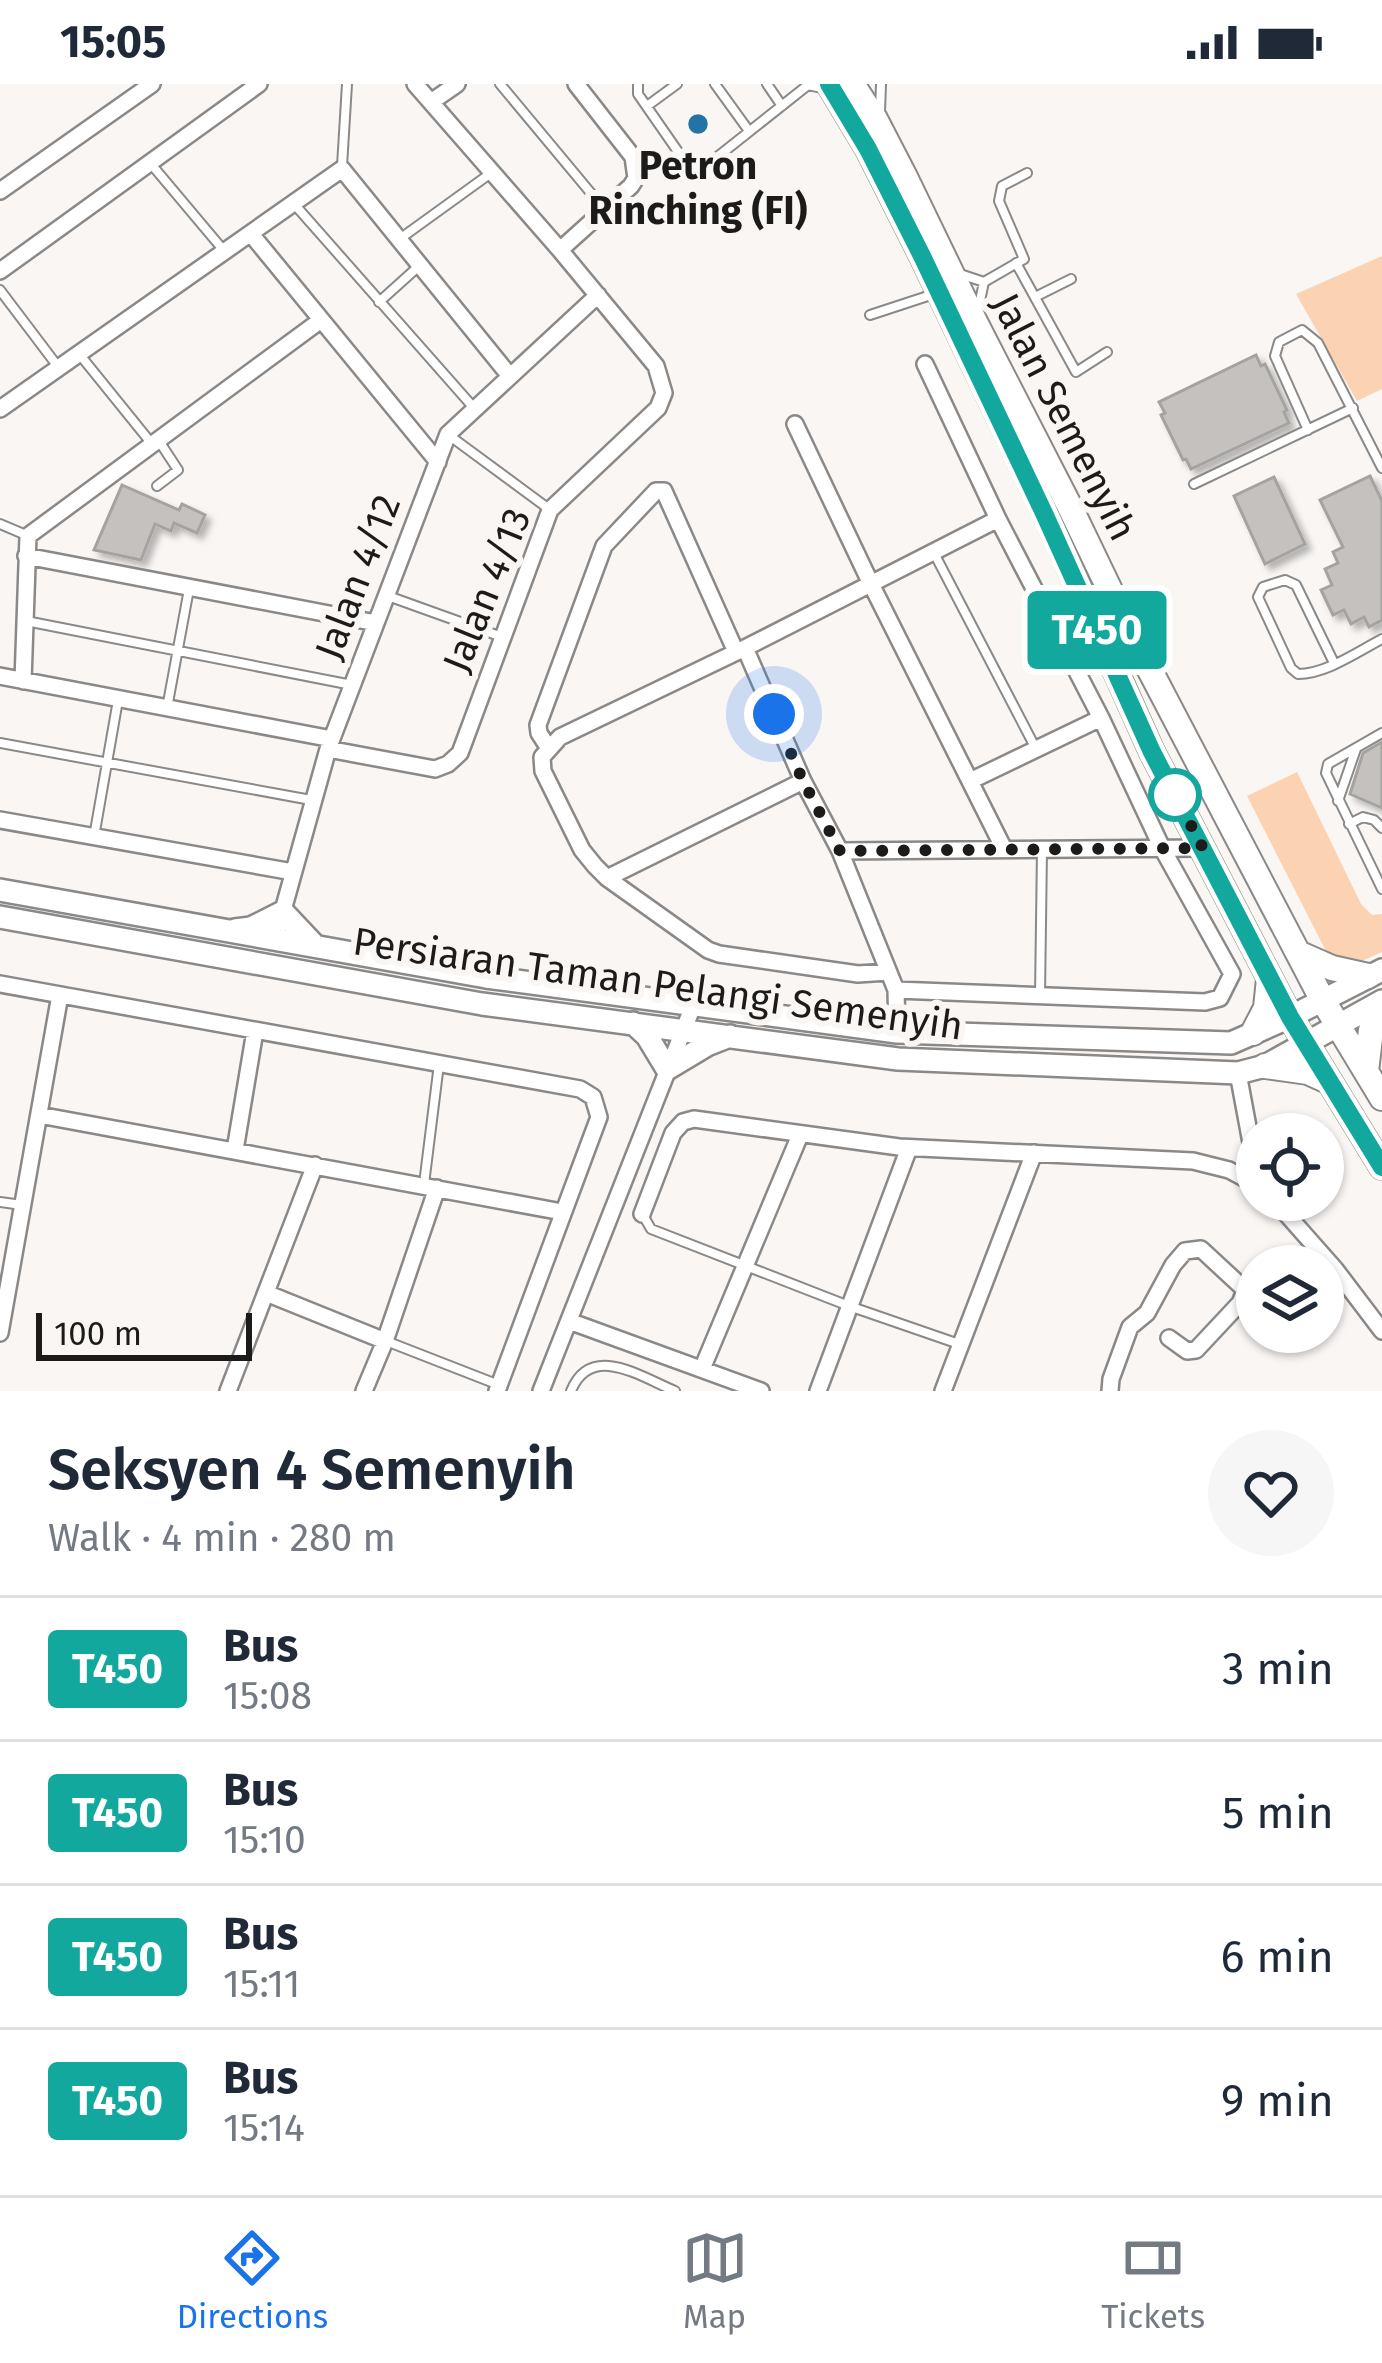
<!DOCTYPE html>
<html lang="en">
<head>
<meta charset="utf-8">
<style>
  :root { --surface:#fff; --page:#f6f6f7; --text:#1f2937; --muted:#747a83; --line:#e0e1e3; --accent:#1a73e8 }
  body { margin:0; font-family:"Fira Sans",sans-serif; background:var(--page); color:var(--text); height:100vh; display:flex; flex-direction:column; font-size:45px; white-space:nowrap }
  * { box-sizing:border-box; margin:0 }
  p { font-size:39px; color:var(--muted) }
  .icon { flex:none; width:66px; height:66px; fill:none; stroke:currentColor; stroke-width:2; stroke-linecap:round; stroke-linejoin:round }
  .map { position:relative; height:1307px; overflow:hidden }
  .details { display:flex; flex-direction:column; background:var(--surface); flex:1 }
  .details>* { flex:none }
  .badge { padding:0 24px; border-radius:9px; font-size:42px; line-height:78px }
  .buttons { position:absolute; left:1236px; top:1029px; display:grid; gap:24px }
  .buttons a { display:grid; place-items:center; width:108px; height:108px; border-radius:50%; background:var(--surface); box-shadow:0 3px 9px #0004; font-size:60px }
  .scale { position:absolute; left:36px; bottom:30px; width:216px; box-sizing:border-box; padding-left:12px; border:6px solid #1c1b1a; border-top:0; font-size:33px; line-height:42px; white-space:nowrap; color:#1c1b1a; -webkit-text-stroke:9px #f9f6f4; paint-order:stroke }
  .you { position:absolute; width:60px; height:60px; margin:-30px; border:9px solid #fff; border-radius:50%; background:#1a73e8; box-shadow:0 0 0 18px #1a73e833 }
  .map>.badge { position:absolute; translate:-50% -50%; box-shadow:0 0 0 6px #fff }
  .round { display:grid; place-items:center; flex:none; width:126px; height:126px; border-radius:63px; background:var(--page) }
  .head { display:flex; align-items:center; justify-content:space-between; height:204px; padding:0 48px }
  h1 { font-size:57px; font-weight:600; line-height:90px }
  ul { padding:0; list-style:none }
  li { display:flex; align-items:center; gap:36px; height:144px; padding:0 48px; border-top:3px solid var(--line) }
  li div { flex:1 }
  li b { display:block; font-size:45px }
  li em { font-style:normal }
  li .badge { min-width:132px; font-weight:700; text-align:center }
  .status { display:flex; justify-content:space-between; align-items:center; height:84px; padding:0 60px; background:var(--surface); direction:ltr }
  .status svg { height:33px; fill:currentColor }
  .tabs { display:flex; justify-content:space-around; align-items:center; height:168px; border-top:3px solid var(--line); background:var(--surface); font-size:33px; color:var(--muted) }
  .tabs a { display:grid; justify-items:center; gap:6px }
  .tabs .selected { color:var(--accent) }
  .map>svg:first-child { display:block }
</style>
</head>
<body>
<div class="status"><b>15:05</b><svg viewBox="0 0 49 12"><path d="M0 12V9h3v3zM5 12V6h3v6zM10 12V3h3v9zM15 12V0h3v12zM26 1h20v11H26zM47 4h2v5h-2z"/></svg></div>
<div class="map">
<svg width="1382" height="1307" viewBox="0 0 1382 1307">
  <defs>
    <filter id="shadow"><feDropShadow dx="5.5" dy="5.5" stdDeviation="3" flood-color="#0004"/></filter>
  </defs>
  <rect width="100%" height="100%" fill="#f9f6f4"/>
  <!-- green -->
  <path fill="#fbd2b2" d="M1382,172V305L1357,317L1296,210Z
    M1297,688L1361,820L1372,831L1382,830V868L1349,883L1331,877L1247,712Z"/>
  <!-- building -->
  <path fill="#c4c1bf" stroke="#a5a3a0" stroke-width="3" filter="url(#shadow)" d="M1256,271L1261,282L1265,280L1287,326L1284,328L1289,339L1191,385L1186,375L1183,376L1161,331L1165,329L1159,318Z
    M1370,392L1382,417V536L1369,543L1364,533L1351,540L1344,526L1333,531L1321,506L1332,501L1325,485L1338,479L1333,468L1343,463L1320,416Z
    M1274,393L1305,460L1265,480L1234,412Z
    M122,401L179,426L182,420L205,431L197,449L174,439L171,447L155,440L141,476L94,466Z
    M1382,658V724L1350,710L1363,669Z"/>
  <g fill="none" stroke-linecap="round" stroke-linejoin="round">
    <defs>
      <path id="lane" d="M500,0L605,126
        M638,0V10L688,82L697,89L808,1L826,5
        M715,0L749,47
        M767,0L782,22
        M647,22L677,0
        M880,28L881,0
        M151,80L225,168
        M342,82L347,0
        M295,121L474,324
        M401,154L491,89
        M1016,179L1076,288L1107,268
        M960,190L984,198L1024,175L999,117L1002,102L1027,89
        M0,206L59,284
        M1035,213L1071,195
        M379,218L419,182
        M978,226L984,198
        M870,231L937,209
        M80,271L152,360
        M1308,346L1275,272L1279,258L1302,246L1318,259L1382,384
        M450,352L549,425
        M1194,400L1353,324
        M157,402L178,386L159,357
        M0,440L26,451
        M934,469L1035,663
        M388,512L502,553
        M26,537L352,601
        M1334,579L1296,501L1285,496L1263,503L1258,513L1291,584L1298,590C1326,590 1357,568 1382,555
        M167,624L189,505
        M1382,649L1328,680L1326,689L1382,805
        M0,659L311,716
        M1338,717L1356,665
        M1349,740L1363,733L1374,736L1382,744
        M94,753L118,616
        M1040,911L1042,766
        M424,1100L439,980
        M0,1118L22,1121
        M643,1131L651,1145L849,1222L959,1260
        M386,1257L499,1301
        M571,1307C591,1258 641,1293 675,1307"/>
      <path id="street" d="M431,18L457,0
        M0,107L152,0
        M251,150L438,378
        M560,166L631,102L636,94L633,73L576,0
        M0,187L259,0
        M0,325L342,85L509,291
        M795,340L871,500L1004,765
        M26,472L376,539
        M1059,553L1093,536
        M745,564L803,697L840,767L896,906L897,948
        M0,592L332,655
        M23,597L28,452L321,236
        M548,663L539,649L538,641L604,462L656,407H664L736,568
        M328,665L435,685L448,680L460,669L550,426L658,324L664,309L656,282L560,166L415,0
        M970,697L1101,634
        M0,736L293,788
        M840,767L1203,764
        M607,794L803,697
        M275,855L328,665L448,350L598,211
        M888,888L858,890L719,870L708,866L607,794L595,782L582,766L543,687L542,673L560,653L745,564L998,435
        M0,900L580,1005L593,1013L599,1033L497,1307
        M896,906L1205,918L1220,914L1232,890L1162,764L1101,634L998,435L925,280
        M1238,989L1254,1075L1252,1099
        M39,1031L562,1128
        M235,1066L255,947
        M1274,1116L1335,1185L1382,1247
        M642,1130L673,1049L683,1038L694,1035L899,1063L1193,1077L1229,1086L1257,1101
        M266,1209L385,1257
        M569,1237L761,1307
        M0,1249L60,911
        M702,1285L800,1051
        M228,1307L315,1081
        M364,1307L385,1257L437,1104
        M541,1307L693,922
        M818,1307L909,1064
        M943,1307L1034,1069
        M1110,1307L1111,1295L1130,1243L1147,1229L1173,1181L1185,1167L1201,1165L1242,1203L1244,1209L1240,1219L1196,1266L1187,1267L1169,1254"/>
      <path id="secondary" d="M0,806L486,893L897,948L1231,959L1290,933L1382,886
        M0,833L482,920L898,975L1238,989L1265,982L1382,917
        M235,846L251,844L283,828L315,862
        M633,939L647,952L667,985L707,961L730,952"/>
      <path id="primary" d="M829,0L868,65L922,172L1044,427L1152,668L1290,933L1382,1083
        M852,0L875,35L905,93L976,240L1070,423L1131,550L1322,915L1382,1014
        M1298,869L1332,884L1368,892
        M1253,949L1266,924L1269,895
        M1265,982L1308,988L1330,998
        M1366,987L1371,946L1382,926"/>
    </defs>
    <!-- lane casing -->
    <use href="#lane" stroke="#8b8987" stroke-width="12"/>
    <!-- street casing -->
    <use href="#street" stroke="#8b8987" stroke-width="20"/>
    <!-- secondary casing -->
    <use href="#secondary" stroke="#8b8987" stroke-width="26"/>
    <!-- primary casing -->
    <use href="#primary" stroke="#8b8987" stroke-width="28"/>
    <!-- lane -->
    <use href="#lane" stroke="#fff" stroke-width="8"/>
    <!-- street -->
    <use href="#street" stroke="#fff" stroke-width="15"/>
    <!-- secondary -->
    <use href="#secondary" stroke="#fff" stroke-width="21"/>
    <!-- primary -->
    <use href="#primary" stroke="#fff" stroke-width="24"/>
  </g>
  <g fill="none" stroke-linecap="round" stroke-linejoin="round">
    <defs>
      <path id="line" d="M829,0L868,65L922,172L1043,427L1152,668L1290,933L1382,1083"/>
    </defs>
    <!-- line casing -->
    <use href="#line" stroke="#fff" stroke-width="27"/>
    <!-- line -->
    <use href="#line" stroke="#12a89d" stroke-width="18"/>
    <!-- walk -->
    <path stroke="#1c1b1a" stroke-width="12" stroke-dasharray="0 21.6" d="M774,630L803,697L840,767L1203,764L1169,700L1175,711"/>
  </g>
  <!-- markers -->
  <circle fill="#2374a5" stroke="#f9f6f4" stroke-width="4.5" cx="698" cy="40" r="12"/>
  <circle fill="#fff" stroke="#12a89d" stroke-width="6" cx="1175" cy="711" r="24"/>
  <g text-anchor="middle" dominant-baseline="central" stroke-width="12" stroke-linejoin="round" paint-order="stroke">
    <!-- poi labels -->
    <g font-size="39" font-weight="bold" fill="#1c1b1a" stroke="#f9f6f4">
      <text x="698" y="82">Petron<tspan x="698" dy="45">Rinching (FI)</tspan></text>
    </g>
    <!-- street labels -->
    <g font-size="39" fill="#1c1b1a" stroke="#f9f6f4">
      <text transform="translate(1064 333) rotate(63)">Jalan Semenyih</text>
      <text transform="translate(358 493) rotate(-69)">Jalan 4/12</text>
      <text transform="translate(487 506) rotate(-68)">Jalan 4/13</text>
      <text transform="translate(658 900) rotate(8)">Persiaran Taman Pelangi Semenyih</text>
    </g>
  </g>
</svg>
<div class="buttons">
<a><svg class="icon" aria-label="locate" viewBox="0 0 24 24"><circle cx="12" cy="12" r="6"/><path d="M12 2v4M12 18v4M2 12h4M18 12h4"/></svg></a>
<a><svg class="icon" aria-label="layers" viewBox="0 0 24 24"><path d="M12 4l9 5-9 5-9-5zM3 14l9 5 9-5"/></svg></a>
</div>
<div class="scale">100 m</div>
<div class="you" style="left:774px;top:630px"></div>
<b class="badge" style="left:1097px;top:546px;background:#12a89d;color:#fff">T450</b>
</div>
<section class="details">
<div class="head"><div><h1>Seksyen 4 Semenyih</h1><p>Walk · 4 min · 280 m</p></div><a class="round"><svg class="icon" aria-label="heart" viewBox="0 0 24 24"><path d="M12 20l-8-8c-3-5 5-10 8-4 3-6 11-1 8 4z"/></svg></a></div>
<ul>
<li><span class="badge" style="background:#12a89d;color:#fff">T450</span><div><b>Bus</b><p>15:08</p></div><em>3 min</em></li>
<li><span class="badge" style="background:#12a89d;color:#fff">T450</span><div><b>Bus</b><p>15:10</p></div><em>5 min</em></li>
<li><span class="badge" style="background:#12a89d;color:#fff">T450</span><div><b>Bus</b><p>15:11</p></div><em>6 min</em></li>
<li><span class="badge" style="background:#12a89d;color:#fff">T450</span><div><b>Bus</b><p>15:14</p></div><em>9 min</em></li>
</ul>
</section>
<nav class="tabs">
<a class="selected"><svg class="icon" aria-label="directions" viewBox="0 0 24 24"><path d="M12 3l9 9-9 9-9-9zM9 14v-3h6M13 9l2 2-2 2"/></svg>Directions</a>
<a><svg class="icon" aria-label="map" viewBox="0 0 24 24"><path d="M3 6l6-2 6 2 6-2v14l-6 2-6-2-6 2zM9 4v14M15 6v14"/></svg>Map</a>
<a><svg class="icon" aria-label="tickets" viewBox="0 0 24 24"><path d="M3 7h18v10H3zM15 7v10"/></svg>Tickets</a>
</nav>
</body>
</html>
